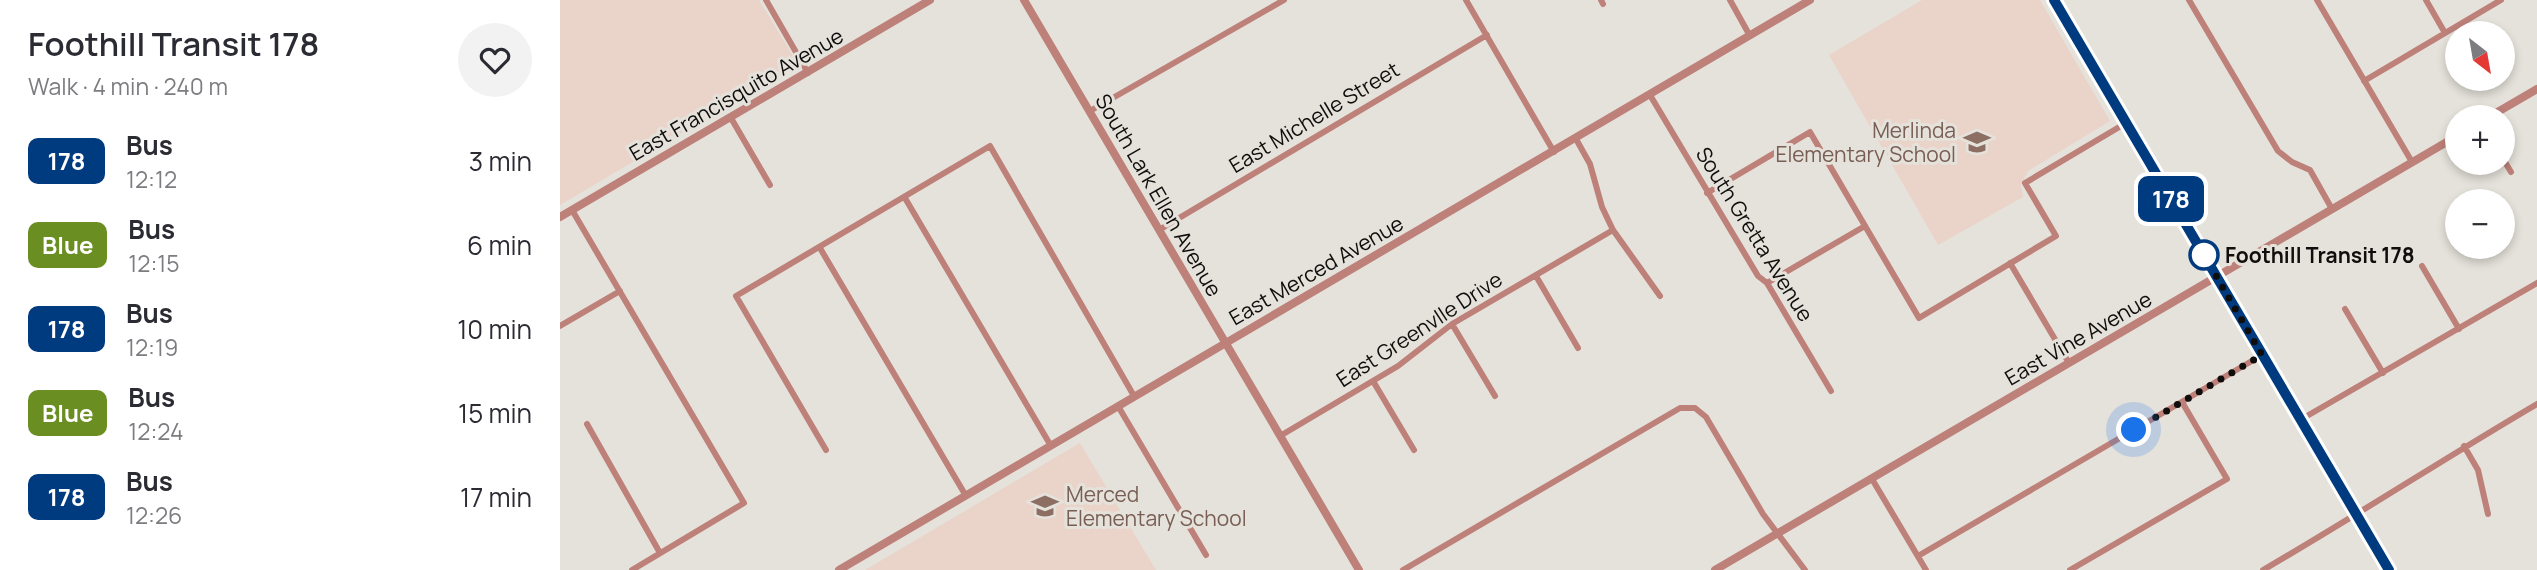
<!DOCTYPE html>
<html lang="en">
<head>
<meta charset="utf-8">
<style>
  :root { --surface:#fff; --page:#f2f2f3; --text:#2b2b33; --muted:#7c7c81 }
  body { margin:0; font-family:Manrope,sans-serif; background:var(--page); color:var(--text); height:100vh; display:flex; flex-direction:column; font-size:26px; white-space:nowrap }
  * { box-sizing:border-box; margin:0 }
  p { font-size:23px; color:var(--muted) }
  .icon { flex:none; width:38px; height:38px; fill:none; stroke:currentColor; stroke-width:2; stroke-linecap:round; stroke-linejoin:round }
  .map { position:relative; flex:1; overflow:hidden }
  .panel { display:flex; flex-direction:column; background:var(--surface); width:560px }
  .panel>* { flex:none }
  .badge { padding:0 14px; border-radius:10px; font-size:24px; line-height:46px }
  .needle { width:46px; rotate:149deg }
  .buttons { position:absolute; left:1885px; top:21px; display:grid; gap:14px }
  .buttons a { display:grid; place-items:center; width:70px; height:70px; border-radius:50%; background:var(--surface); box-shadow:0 4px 10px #0003; font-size:35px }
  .you { position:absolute; width:35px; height:35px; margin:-18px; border:5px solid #fff; border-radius:50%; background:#1a73e8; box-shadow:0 0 0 10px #1a73e833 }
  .map>.badge { position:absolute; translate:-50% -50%; box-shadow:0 0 0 4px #fff }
  .round { display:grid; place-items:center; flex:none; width:74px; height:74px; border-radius:37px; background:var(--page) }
  .head { display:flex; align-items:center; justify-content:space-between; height:119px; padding:0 28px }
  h1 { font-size:33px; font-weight:600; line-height:52px }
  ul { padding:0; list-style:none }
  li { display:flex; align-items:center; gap:21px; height:84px; padding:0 28px }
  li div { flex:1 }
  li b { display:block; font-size:26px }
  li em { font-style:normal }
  li .badge { min-width:77px; font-weight:700; text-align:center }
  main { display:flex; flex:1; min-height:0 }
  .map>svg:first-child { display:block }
</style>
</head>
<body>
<main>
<section class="panel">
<div class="head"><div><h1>Foothill Transit 178</h1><p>Walk · 4 min · 240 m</p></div><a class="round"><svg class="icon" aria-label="heart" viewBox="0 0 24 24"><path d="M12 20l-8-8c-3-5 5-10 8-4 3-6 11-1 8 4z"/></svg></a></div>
<ul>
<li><span class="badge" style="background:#003b80;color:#fff">178</span><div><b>Bus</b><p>12:12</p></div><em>3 min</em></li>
<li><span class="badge" style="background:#6b8e23;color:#fff">Blue</span><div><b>Bus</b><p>12:15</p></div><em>6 min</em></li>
<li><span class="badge" style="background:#003b80;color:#fff">178</span><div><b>Bus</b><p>12:19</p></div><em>10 min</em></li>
<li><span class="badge" style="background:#6b8e23;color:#fff">Blue</span><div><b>Bus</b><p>12:24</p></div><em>15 min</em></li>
<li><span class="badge" style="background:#003b80;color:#fff">178</span><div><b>Bus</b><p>12:26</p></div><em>17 min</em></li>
</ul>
</section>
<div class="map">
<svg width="1977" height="570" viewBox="0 0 1977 570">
  <rect width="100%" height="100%" fill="#e5e2db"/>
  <!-- education -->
  <path fill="#ead3c9" d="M0,0H199L238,64L0,205Z
    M1362,0H1480L1550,121L1468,171L1461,185L1463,197L1378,245L1269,55Z
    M520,443L596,570H305Z"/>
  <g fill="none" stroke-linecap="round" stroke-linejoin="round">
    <!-- minor -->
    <path stroke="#bd817a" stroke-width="6" d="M206,0L248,73
      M906,0L994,152
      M1041,0L1043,4
      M1170,0L1190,36
      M1629,0L1718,151L1732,162L1750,170L1772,209
      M1757,0L1852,162
      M1866,0L1885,33
      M1804,81L1941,0
      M1090,95L1198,276L1207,283L1271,391
      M530,111L724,0
      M171,118L210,185
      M1016,139L1030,164L1042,207L1053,230L1100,296
      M1942,157L1951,172
      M1147,193L1250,132L1359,318L1496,236L1465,183L1566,123
      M345,198L491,446
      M12,210L184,503L72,570
      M599,230L927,35
      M260,248L406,496
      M1450,263L1509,363
      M1862,266L1899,329
      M976,276L1018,348
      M1207,283L1305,226
      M1785,309L1823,373
      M892,324L935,396
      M0,326L60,291
      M813,381L854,450
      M558,406L646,555
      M1740,420L1977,283
      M27,424L100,553
      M720,436L838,366L892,324L1053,230
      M1904,446L1918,470L1928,514
      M266,450L176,296L430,146L574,396
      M1312,479L1366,570
      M1358,556L1702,355
      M843,570L1120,408H1135L1146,417L1203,514L1245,570
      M1510,570L1667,479L1622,402
      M1703,570C1796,516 1885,458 1977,404"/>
    <!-- tertiary -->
    <path stroke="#bd817a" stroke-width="8" d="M464,0L799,570
      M1929,117L1977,89
      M0,217L370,0
      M279,570L1250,0
      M1155,570L1897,136"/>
    <!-- secondary -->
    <path stroke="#a54f48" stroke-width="9" d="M1494,0L1829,570"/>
  </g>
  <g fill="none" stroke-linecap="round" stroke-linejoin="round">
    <defs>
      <path id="line" d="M1494,0L1829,570"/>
    </defs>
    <!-- line casing -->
    <use href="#line" stroke="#fff" stroke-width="16"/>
    <!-- line -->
    <use href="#line" stroke="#003b80" stroke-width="10"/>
    <!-- walk -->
    <path stroke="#0f0e0c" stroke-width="7" stroke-dasharray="0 12.6" d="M1574,430L1702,355L1644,255"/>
  </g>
  <!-- icons -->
  <defs>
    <symbol id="school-bare" viewBox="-9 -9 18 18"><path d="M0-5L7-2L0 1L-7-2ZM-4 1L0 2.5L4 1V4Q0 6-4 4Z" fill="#8d6e63" stroke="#e5e2db" stroke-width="2.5" paint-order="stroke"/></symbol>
  </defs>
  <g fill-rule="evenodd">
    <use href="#school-bare" x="1398" y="123" width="38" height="38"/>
    <use href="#school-bare" x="466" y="487" width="38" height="38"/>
  </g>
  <!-- markers -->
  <circle fill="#fff" stroke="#003b80" stroke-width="3.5" cx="1644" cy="255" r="14"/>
  <g text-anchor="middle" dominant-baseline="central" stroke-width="6" stroke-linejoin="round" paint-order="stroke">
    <!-- street labels -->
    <g font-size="21" fill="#0f0e0c" stroke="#e5e2db">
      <text transform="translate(176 94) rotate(-30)">East Francisquito Avenue</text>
      <text transform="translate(754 117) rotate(-31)">East Michelle Street</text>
      <text transform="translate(599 195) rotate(60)">South Lark Ellen Avenue</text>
      <text transform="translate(1195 234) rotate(58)">South Gretta Avenue</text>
      <text transform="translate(756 270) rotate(-30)">East Merced Avenue</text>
      <text transform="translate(859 329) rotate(-33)">East Greenvlle Drive</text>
      <text transform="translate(1518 338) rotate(-30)">East Vine Avenue</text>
    </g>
    <!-- education labels -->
    <g font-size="21" fill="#785e54" stroke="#e5e2db" text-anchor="end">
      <text x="1396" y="130">Merlinda<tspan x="1396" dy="24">Elementary School</tspan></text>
      <text x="506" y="494" text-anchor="start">Merced<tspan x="506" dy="24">Elementary School</tspan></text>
    </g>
    <!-- stop labels -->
    <g font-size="21" font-weight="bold" fill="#0f0e0c" stroke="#e5e2db" text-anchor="start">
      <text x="1665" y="255">Foothill Transit 178</text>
    </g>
  </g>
</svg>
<div class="buttons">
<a><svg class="needle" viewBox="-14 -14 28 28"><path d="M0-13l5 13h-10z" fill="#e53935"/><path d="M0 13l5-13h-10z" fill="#7c7c81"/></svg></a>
<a>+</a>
<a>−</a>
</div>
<div class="you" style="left:1574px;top:430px"></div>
<b class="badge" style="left:1611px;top:199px;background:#003b80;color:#fff">178</b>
</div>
</main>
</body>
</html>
